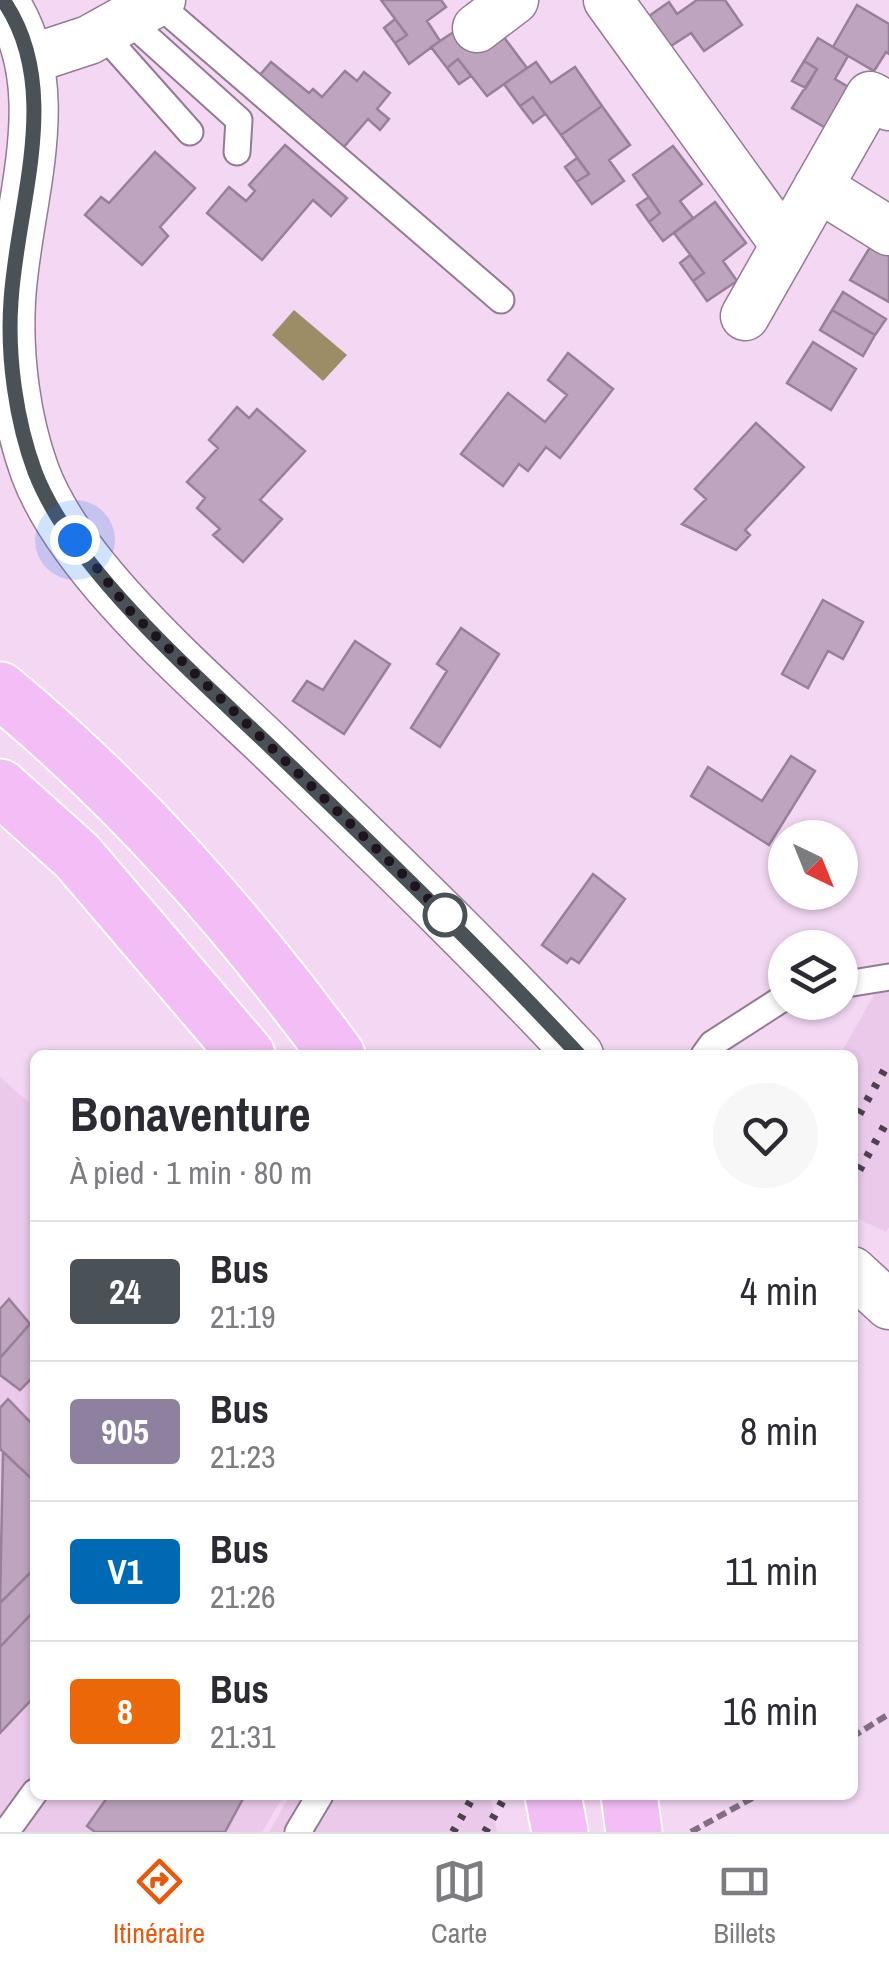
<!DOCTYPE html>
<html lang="fr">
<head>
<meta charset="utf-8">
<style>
  :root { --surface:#fff; --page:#f7f7f7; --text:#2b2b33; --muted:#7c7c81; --line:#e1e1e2; --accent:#ea580c }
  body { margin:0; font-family:"Archivo Narrow",sans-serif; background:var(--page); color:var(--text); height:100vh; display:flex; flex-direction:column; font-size:38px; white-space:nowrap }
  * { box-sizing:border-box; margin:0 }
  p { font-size:32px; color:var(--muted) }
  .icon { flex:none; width:55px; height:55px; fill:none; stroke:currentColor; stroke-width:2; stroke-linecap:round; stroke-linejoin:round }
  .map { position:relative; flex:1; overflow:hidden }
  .panel { position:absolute; left:30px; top:1050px; width:828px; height:750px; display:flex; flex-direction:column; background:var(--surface); border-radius:15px; box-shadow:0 2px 8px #0004 }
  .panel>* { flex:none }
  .badge { padding:0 20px; border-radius:8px; font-size:35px; line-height:65px }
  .needle { width:65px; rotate:137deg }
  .controls { position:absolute; left:768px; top:820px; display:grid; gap:20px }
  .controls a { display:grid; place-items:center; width:90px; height:90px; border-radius:50%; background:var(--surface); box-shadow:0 2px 8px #0004; font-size:50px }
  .you { position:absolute; width:50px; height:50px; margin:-25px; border:8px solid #fff; border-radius:50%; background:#1a73e8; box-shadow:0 0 0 15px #1a73e833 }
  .map>.badge { position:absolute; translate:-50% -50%; box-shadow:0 0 0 5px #fff }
  .round { display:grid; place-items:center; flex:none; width:105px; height:105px; border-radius:52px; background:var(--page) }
  .overview { display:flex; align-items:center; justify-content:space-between; height:170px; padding:0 40px }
  h1 { font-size:48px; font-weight:700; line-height:75px }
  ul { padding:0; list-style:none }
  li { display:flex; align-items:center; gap:30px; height:140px; padding:0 40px; border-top:2px solid var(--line) }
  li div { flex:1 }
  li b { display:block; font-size:38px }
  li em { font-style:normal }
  li .badge { min-width:110px; font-weight:700; text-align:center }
  .tabs { display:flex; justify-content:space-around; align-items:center; height:140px; border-top:2px solid var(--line); background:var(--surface); font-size:28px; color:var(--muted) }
  .tabs a { display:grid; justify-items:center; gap:5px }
  .tabs .selected { color:var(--accent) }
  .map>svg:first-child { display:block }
</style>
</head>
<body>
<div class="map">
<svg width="889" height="1832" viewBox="0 0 889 1832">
  <rect width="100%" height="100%" fill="#f3d7f3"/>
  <!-- built -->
  <path fill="#eac9ea" d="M889,968V1227L886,1232L853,1216L852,1055H840Z
    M0,1077L35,1108V1795H284L262,1832H0Z
    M290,1795H490L497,1832H269Z"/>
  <!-- water -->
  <path fill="#9c8d67" d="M294,310L347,355L323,381L272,335Z"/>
  <!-- building -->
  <path fill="#bea4be" stroke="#998099" stroke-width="2.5" d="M381,0H441L446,7L427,21L440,41L409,64L395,43L407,35Z
    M697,0H725L742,25L704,51L691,33L671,46L649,16L669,2L677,14Z
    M857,5L889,24V54L886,52L874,71L833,47Z
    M395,19L407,35L395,43L384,28Z
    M461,27L497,28L527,68L487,96L458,59L447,68L431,47Z
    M818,38L848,56L835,79L860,94L836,134L792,108L817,69L804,61Z
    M458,59L471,76L459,84L447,68Z
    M804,61L817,69L806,88L792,81Z
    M271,62L309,93L313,89L322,97L345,71L357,81L364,72L390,93L377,109L389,119L380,130L368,119L343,148L259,76Z
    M536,62L551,83L575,67L602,106L561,135L533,97L520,106L504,84Z
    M533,97L545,114L533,123L520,106Z
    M602,106L630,145L609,160L624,181L592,204L576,182L589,174L561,135Z
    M285,145L347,198L331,216L313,200L262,260L207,213L229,187L246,201L255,191L249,185Z
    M673,146L702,184L680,201L693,218L663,241L649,222L660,213L633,175Z
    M155,152L195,188L160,227L168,236L142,265L85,215L101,197L109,203Z
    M577,158L589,174L576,182L565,167Z
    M649,197L660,213L649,222L637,205Z
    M715,202L746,243L723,261L737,281L707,301L693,281L704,273L674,233Z
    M875,239L889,247V302L850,280Z
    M690,255L704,273L693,281L680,263Z
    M843,292L886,319L875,335L832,310Z
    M832,310L875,335L863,356L820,330Z
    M813,342L856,369L831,410L787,383Z
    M568,353L613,389L560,458L546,447L528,471L519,464L503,486L461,454L508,393L545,422L567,395L548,380Z
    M237,407L249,418L257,409L305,451L260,500L282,519L243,562L213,535L220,529L197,508L205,498L187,482L218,448L209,440Z
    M756,423L804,467L745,530L750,535L736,550L682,524L706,499L695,489Z
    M823,600L863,622L843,659L828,651L808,688L782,674Z
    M461,628L499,654L440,747L411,728L447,671L437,664Z
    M355,641L390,664L344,734L293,701L307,681L323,690Z
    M791,756L815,771L769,845L691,796L708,767L762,801Z
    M593,874L625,899L579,963L571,958L567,963L542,945Z
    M9,1299L30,1324L0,1358V1309Z
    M30,1324L35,1330V1375L20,1390L0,1375V1358Z
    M8,1399L35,1427V1482L0,1449V1408Z
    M3,1452L35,1482V1568L0,1603Z
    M35,1568V1610L0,1647V1603Z
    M35,1610V1696L0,1733V1647Z
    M109,1795H245L225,1832H95L87,1826Z"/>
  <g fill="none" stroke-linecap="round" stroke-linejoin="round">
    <defs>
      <path id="lane" d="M157,3L501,300
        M127,19L239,120L237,152
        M102,33L190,132
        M840,985L889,977
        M704,1055L712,1044L785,997
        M9,1828L35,1792
        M298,1832L320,1795"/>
      <path id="street" d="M3,0C64,89 16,203 11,301C8,357 16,420 35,472C72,571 199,678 275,751C378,851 481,950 579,1055
        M608,0L785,245
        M477,28L514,0
        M31,59L89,40L161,0
        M818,187L889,231
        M745,316L870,96L889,106
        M852,1271L889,1305"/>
      <path id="highway" d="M0,690C130,797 237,920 337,1055
        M0,787L77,856L247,1055
        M553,1795L560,1832
        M629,1795L634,1832"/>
    </defs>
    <!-- lane casing -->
    <use href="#lane" stroke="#947b94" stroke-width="29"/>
    <!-- street casing -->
    <use href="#street" stroke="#947b94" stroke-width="51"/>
    <!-- highway casing -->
    <use href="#highway" stroke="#fff" stroke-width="59"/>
    <!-- path -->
    <path stroke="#816f81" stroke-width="6" stroke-dasharray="10 5" stroke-linecap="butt" d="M852,1737L889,1714
      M691,1832L758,1795"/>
    <!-- lane -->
    <use href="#lane" stroke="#fff" stroke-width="25"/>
    <!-- street -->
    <use href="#street" stroke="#fff" stroke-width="48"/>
    <!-- highway -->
    <use href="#highway" stroke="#f3bdf5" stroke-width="55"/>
    <!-- rail -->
    <path stroke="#4e404e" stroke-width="8" stroke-dasharray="5 10" stroke-linecap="butt" d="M852,1127L889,1062
      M852,1183L889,1118
      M453,1832L474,1795
      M485,1832L506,1795"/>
  </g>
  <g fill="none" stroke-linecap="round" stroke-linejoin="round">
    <defs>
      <path id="line" d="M3,0C64,88 17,203 11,301C7,356 16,421 35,472C74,573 203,681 280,756C382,854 483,952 579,1055"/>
    </defs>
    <!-- line casing -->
    <use href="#line" stroke="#fff" stroke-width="22"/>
    <!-- line -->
    <use href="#line" stroke="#4a5257" stroke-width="15"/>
    <!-- walk -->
    <path stroke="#1e141e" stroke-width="10" stroke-dasharray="0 18" d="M75,540L131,612L445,915"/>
  </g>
  <!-- markers -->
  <circle fill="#fff" stroke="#4a5257" stroke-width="5" cx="445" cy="915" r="20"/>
</svg>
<div class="controls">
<a><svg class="needle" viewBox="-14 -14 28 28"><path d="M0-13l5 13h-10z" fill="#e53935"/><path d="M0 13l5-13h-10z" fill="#7c7c81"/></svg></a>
<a><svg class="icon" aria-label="layers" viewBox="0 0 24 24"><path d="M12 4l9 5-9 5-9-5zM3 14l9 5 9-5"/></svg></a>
</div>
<div class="you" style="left:75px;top:540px"></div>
<section class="panel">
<div class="overview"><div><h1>Bonaventure</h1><p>À pied · 1 min · 80 m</p></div><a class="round"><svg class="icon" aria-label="heart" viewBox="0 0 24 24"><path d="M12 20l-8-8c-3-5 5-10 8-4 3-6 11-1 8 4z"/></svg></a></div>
<ul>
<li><span class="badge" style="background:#4a5257;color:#fff">24</span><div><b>Bus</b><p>21:19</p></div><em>4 min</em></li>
<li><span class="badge" style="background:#8e81a0;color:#fff">905</span><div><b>Bus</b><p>21:23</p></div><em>8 min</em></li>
<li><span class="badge" style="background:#0069b4;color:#fff">V1</span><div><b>Bus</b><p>21:26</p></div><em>11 min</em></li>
<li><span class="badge" style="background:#ec6707;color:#fff">8</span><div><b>Bus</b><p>21:31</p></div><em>16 min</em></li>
</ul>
</section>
</div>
<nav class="tabs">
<a class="selected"><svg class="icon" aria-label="directions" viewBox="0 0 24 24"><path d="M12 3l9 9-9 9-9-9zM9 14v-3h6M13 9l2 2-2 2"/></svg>Itinéraire</a>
<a><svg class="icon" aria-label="map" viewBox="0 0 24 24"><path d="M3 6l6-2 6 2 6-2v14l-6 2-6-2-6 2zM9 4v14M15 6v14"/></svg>Carte</a>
<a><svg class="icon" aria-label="tickets" viewBox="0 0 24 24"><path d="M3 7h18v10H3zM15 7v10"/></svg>Billets</a>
</nav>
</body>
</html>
